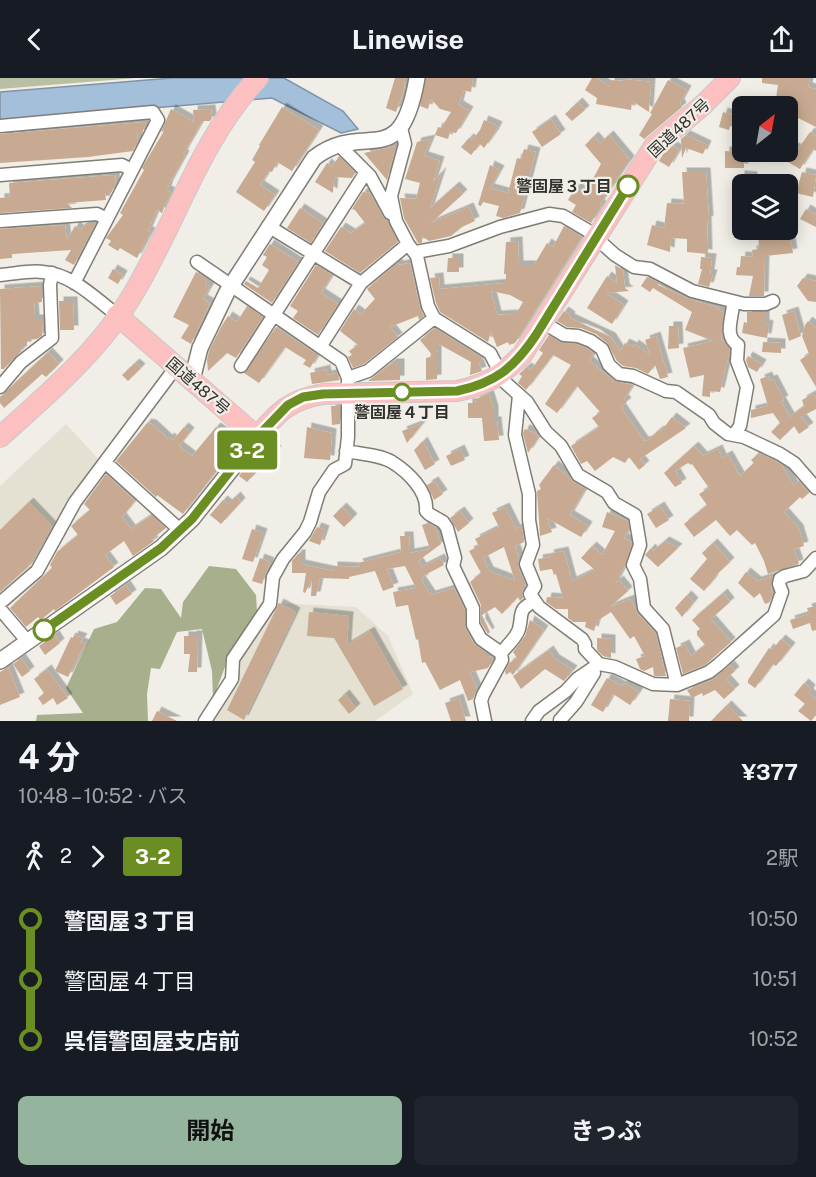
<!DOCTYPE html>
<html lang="ja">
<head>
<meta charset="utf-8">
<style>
  :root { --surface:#171b24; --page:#20242c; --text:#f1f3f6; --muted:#9ea1a6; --accent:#94b49e }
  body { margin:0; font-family:"Public Sans","Noto Sans JP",sans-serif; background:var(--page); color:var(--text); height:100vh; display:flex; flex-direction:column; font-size:22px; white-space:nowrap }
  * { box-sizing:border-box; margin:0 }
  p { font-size:20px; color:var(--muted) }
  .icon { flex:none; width:33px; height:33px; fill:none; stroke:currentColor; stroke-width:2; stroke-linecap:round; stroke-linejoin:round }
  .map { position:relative; height:643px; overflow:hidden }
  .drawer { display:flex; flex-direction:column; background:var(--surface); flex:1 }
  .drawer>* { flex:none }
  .badge { padding:0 12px; border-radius:4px; font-size:21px; line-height:39px }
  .needle { width:39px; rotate:31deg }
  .tools { position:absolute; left:732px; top:18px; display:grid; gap:12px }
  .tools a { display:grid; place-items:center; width:66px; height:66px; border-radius:9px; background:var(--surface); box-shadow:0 3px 15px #0003; font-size:30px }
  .map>.badge { position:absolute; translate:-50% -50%; box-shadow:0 0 0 3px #fff }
  .legs { display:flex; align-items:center; gap:9px; height:66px; padding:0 18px; font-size:20px }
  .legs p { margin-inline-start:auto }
  .headline { display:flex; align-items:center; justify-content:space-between; height:102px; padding:0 18px }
  h1 { font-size:33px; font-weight:700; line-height:45px }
  .primary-button { display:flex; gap:12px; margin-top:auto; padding:12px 18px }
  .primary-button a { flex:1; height:69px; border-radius:9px; background:var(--accent); color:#111; font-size:24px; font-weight:700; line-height:69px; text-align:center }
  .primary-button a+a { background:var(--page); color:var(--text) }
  ul { padding:0 18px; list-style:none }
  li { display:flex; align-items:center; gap:21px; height:60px; font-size:22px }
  li i { display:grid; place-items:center; width:9px; height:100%; margin:0 8px; background:currentColor }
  li i::after { content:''; width:15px; height:15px; margin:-8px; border:4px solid; border-radius:50%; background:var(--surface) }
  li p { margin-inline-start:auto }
  li:first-child i { background:linear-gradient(#0000 50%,currentColor 0) }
  li:last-child i { background:linear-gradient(currentColor 50%,#0000 0) }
  header { display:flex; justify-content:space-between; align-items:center; height:78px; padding:0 18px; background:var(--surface); font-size:27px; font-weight:700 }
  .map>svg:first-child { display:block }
</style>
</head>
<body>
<header><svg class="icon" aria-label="back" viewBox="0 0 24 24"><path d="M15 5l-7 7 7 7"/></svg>Linewise<svg class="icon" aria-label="share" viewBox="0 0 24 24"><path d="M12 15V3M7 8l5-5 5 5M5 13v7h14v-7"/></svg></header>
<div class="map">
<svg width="816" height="643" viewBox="0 0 816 643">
  <defs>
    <filter id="shadow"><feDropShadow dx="4.5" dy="-4.5" stdDeviation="0" flood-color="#0004"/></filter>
  </defs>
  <rect width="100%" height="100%" fill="#f0eee6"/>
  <!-- built -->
  <path fill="#e5e1d2" d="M66,346L101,384L34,493L0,522V408Z
    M277,525L356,529L388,558L413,616L375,643H205L260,543Z"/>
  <!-- green -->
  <path fill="#b9bfa2" d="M0,0H136L0,11Z"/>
  <!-- forest -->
  <path fill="#a7af8c" d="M209,488L236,491L256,517L257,533L226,586L213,621L212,593L202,551L177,554L160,591L151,590L147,616L148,643H36L37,637L83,635L66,610L94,551L117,544L145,510L161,511L181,540L183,524Z"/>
  <!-- water -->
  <path fill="#a3bfda" stroke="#8194a6" stroke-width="1.5" d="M172,0H284L343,33L358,51L341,55L272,20L0,43V14Z"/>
  <!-- building -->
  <path fill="#c7aa91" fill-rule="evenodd" filter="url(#shadow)" d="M395,0H405L404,12L396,34L386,30Z
    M426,0H473L471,14L463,12L459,27L469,33L456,55L450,54L448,61L435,57L438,49L441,50L451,34L440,31L431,21L428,31L420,28Z
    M592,0H597L610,9V2L623,3V1L651,4L649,34L632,23L631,32L596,26L597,20L585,12Z
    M762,0H810L808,9L816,11V49L790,36L794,30L775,27L778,7L762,5Z
    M668,2L687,12L680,25L682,29L644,61L639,57L652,36L650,35Z
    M578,24L585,32L572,43L565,36Z
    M282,29L319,52L292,93L277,84L272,94L269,93L260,107L275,117L264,133L236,114L255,84L252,82L260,68L259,67Z
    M171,31L194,44L193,32L211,31L212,40L210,43H202L183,76L185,77L169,106L167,112L171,114L165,127L162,135L157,132L148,153L151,154L137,180L120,170L118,173L108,167L111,163L106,160L123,137L120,135L144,92L142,90L143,88L164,53L161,54Z
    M723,34L742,40V51L730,48L729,52L719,49Z
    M551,41L561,56L542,69L532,54Z
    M484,42L498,48L494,56L484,70L480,66L471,77L461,69L469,60L472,62L480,52Z
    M146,44L142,56H137L138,63L133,73L88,79L0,85V56Z
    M810,54L816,58V73L813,71L800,91L771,74H791L794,69L798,71Z
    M609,57L630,82L600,126L602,127L591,145L572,134L576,127L568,122L576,109L585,115L601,86L585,67L594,58L600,65Z
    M686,57L707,67L703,76L686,70L682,80L681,61Z
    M431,61L424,78L440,83L433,104L442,93L430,130L455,108L463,116L431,145L469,129L475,143L462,149L451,158L429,163L422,158V165H418L404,140L400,120L416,121L420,105L405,101L417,64Z
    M396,68L387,102L364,75Z
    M673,68L679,72L669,89L659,83L663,76Z
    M524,71L536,74L520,135L503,140L496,138L499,128L483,124L481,128L478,127L490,87L500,92L490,110L508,115L517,80L521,81Z
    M725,73L744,74V90H725Z
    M339,78L355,95L352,100L334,99L333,115L315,104L327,85L332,89Z
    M682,94H706L709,142L707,143L708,176L687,174V161L671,160L670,174L647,167L652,147L664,150L667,125L684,126Z
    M802,94L816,97L813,119L796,115Z
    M115,97L116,106L111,115H105L106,122L67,125L72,130L0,135V120L10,119L9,105Z
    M740,97L753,98V106H740Z
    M363,114L370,115L383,139L388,143L398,164L360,195L325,173L341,149L351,155L365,145L355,132L352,131Z
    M300,130L323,145L311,165L287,150Z
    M806,131L816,137V149L800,141Z
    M86,145H96L74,187L65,182L71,172L12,176V180L0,181V151L65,147L67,162L75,148L81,152Z
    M564,148L582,159L515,265L509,267L508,264L497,269L491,253L488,264L440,234L436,225L430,200L439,199L440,211L506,205V196H504L506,164L518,163L519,187H534L547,165L553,169ZM491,213L510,217L523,224L516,236L497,237Z
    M758,152H773L774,160L790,157L793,175L765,178L764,218H749L753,198L736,197L737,189H740L741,178L753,179L752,172L759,171Z
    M270,166L298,184L272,225L244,206L246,203L258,210L269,192L262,187L267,179L263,177Z
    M701,179L712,180L710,196H713L709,209L698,206L702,191H700Z
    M448,180H459V194H447Z
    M397,185L399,187L410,185L420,230L424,238L419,242L418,238L390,249L398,259L364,286L353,290L348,279L352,277L349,273L358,267L340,253L354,231L361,236L375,221L367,211Z
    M316,187L332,197L321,215L338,226L318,257L293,240L298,233L290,228Z
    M615,187L623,192L625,210L629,213L606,215L624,227L612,246L587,230L607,198L617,205Z
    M113,191L123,197L118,206L108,200Z
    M196,194L207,201L205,206L210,209L203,221L210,225L191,266L181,260L189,247L173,239Z
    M647,199L659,205L658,207L690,221L719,230L718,232L724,234L721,262L724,263L730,271L720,314L710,313V319L702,318L704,297L690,300L683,270L713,263L685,252L692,234L653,210L650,214L641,208Z
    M803,200L816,203V224L808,223L797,208Z
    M42,208V224L34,225L35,241H43L42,258L37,261L27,262V268H22L21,273L4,291H1L0,211Z
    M59,223H73L74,252H60Z
    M247,228L263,239L236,280L227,275L208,293L207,282L209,273L221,249L228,238L237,244Z
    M564,233L571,238L570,240L611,259L620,273L625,265L633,269L634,266L650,277L645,262L656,258L668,299L660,301L655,287L648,296L636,290L623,288L617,283L607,265L596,256L581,250L567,249L557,243Z
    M794,233L801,258L789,263L782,237Z
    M747,234H765V246L769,247L767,260L742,255L744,244L747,245Z
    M808,243L816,250V309L800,282L809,276L802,258L805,247Z
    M669,248H678L679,270L668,271Z
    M276,249L318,277L310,290L303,286L306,282L285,269L259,305L244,295Z
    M435,250L483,280L479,285L482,293L470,297L471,284L437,265V301L426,302V280L433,278L420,262Z
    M549,257L560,264L576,266L587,270L594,276L589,283L614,303L633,307L624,321L627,324L621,329L644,363L648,362L659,352L661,353L672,339L686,350L640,381L645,387L639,392L629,379L625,385L613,379L595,393L587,383L581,386L571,368L599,349L592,340L600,334L577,308L557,335L545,326L571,287L553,277L526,312L518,305L522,298L519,296L527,289L531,292L543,275L539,272Z
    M763,264L781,265V275L762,274Z
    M48,274L59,286L46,299L42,296L4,330L0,325V319Z
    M748,278L762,286L757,294L748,289L746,282Z
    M135,285L141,290L128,303L122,297Z
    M392,285H400V302L368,303Z
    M326,291L327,297L337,295L340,302L312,306L310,295Z
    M768,298L769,302L773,301L784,322L781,323L790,339L804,328L802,322L813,316L816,321V331L801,339L809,349L799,356L794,348L780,362L771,354L780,345L773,335L751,340V332L768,328L760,301Z
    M489,316L494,332V343H497L499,362L484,363L482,340H468V325H476L475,321Z
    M331,328H340V346L332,347Z
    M147,345L152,346L168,361L170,359L173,362L184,349L190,354L179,368L192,378L216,349L239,364L183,436L157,417L156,419L116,383Z
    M423,345L407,365L402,353Z
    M307,349L332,355L330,382L304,380Z
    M526,351L539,358L528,375L523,356L524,352Z
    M270,362L276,367L274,370L277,372L247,404L239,398L260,370Z
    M423,363L435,386L425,392L414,372Z
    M694,368L703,378L718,371L722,380L728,377L740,398L754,385L751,382L759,375L781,386L794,408L799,403L809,415L802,421L800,419L784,434L799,451L804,468L794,471L799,486L768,496L764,483L755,465L752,467L737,452L730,458L716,442L694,459L684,446L707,427L699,416L709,410L692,386L691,387L688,385L675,393L682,405L675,409L664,395Z
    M460,371L465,382L451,388L446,378Z
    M554,387L574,404L585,411L570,437L588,448L581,459L547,440L552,454L540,458L537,413L541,411L539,407Z
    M106,396L135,423L122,439L131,451L152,437L166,450L152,461L154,463L133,478L124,463L105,477L114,489L55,533L54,531L41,542L38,539L26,549L10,530L52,490L50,487L57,474L78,457L71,448L90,432L84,426Z
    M434,403L443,416L434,422L427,407Z
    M236,418L241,424L221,446L210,437L223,422L228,426Z
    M29,424L52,448L28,489L0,514V452Z
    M660,428L669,442L656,450L647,436Z
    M342,429L353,440L344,449L333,438Z
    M505,429L516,451L522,448L524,464L515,468L519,480L518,489L526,507L523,508L522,516L523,520L520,523L518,519L502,536L495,529L482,537L490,554L488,556L481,545V527L470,504L481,495L469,473L479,468L475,461L499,449L492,435ZM504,469L515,503L489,493L483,480Z
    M460,433L469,445L458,454L450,440Z
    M607,434L628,443L629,451L624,460L631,464L632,466L625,487L615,506L619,502L628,513L610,529L630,521L638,536L656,556L666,598H654L653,589L644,593L640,591L636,581L645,578L634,558L630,561L611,534L597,543L594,553L585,549L586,544H573L568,540V531H556L546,524L547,519L563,520L556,496L554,497L552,491L540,493L538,481L550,479L549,476L564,473L572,503L595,492L581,480L592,468L602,477L615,453L602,449Z
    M428,445L435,449L441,466L418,483L422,489L440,480L444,487L423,498L424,501L421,502L431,517L454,510L465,532L466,551L474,566L486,574V578L492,579L493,582L488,590L470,594L477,611L473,621L468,623L460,602L440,612L425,584L422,585L418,561L416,562L408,527L396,529L393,514L416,510L405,488L387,491L394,509L383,513L375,493L349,499V501L320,500L316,518H311L312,501L305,515L303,514L306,495H292V483L298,476H301V486L333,493V488L360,489L358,485L401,474L400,458H409L410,475L430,471L422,447Z
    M317,449L325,452L320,467L309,463Z
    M252,451L263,455L253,484L242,481Z
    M665,463L678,470L658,489L645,477L651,470L653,473Z
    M713,465L730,484L713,500L714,501L704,513L690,501L707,481L702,475Z
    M260,480L270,484L262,506L252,503Z
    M746,494L757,503L773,498L771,511L773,515L770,524L765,526L760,515L754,520L738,505Z
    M126,507L132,516L116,527L110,518Z
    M723,515L730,524L711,541L731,564L705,587L683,596L676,570L685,566L691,578L705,567L697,557V553L700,551L692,542Z
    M687,517L694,524L682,539L675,530Z
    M279,525L296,534L244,642L227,632Z
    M816,528V552L812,553L810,545L793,551L790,542L809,536L807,530Z
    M309,534L349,538L347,567L370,553L403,611L374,628L334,560L307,558Z
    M530,542L544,552L513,597L510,594L506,597L505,593L509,585L517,580L513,574L525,558Z
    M55,557L60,565L45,577L39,568Z
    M74,557L83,560L80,564L85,566L68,599L55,593L71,559L73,560Z
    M192,557H198L197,594H188L190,576H184V558H192Z
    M597,560L611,561V580L603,578L597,572Z
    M781,561L791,569L776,588L773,586L755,610L748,605V602L769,570L772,572Z
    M549,572L555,581L573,592L569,597L564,603L545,591L521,611L513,598Z
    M21,580L30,593L22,599L13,586Z
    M730,587L735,593L726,601L735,611L724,621L715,612L703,618L702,615L692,620L687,612L712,602Z
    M8,589L20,619L0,627V594Z
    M47,591L68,620L57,627L53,620L43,627L38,620L44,615L34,601Z
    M607,600L622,608L624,605L639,614L630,627L613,616L603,634L591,627Z
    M804,605L811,611L809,615L816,621V637L811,643L798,633L805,626L794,617Z
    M345,616L356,630L349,636L338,622Z
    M459,620L466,643H451L445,625Z
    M670,621L690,623L689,643H668Z
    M727,627L743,643H711Z
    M157,633L177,643H152Z"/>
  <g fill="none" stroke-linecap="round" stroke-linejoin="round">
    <defs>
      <path id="minor" d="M0,48L153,34L158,42L74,205
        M401,50L405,66L391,118L396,143L408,166L417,178L428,228L434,240L490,275L501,296
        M339,67L370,98L390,135
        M0,97L122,87L132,92
        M0,143L97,136L107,141
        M268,148L361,205
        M596,160L615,177L634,189L650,191L692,213L744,226H766L773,223
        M416,174L449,168L500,149L549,136L563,138L597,158
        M197,184L341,283L348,300V359L345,386L334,392L319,414L310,444L305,454L283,481L273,499L270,526L233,581L232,601L205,643
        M0,197C14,196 30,192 43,194C72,196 96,221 117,237
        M733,225C733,239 723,258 738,267L737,283L747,309L740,348L734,357
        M544,245L564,257L578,258L591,263L602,271L609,287L619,296L633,298L666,313L676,314L709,337L714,345L728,356L744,359L780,376L794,385L816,410
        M320,269L361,205L408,166
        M241,288L366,94
        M498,298L527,324L546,354L561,368L578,397L607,414L614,425L635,437L640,467L633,487L640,501L644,530L663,551L677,607
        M348,300L368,293L434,240
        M0,309L21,284L52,260L50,207L52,195
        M519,317L515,357L529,416V442L533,467L526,486L535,508L530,516L539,529L582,561L585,566V571L599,586
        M346,373C361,376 380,377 392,384C408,394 428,413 426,433L429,436L443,444L447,450L455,480L453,488L473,530V547L481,561L501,575L502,582L483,617L481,623L485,643
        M105,384L180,452
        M0,525L37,493L75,424L176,289
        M0,531L28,564
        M501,575C506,569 517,559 519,551C523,535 517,532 535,523
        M560,642L576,624L594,595
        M532,643L539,633L566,613L577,601L599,586L615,589L653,606L677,607L709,594L718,587L774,537L782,514L779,506L780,501L785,498L804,493L816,480"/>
      <path id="tertiary" d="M192,302L200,270L227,214L314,80C366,40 400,98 417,0
        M0,583L161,470L192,441L257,359"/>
      <path id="trunk" d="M117,237L257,359C278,334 289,322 323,316L457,313C487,307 500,298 522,277L654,68L703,27L730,0
        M0,359C48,316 100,272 133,216C176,145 200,61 258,0"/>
    </defs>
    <!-- minor casing -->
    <use href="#minor" stroke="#7f7d76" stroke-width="15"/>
    <!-- tertiary casing -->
    <use href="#tertiary" stroke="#7f7d76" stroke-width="18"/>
    <!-- trunk casing -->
    <use href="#trunk" stroke="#c9c9c9" stroke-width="22"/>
    <!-- minor -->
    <use href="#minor" stroke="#fff" stroke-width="12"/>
    <!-- tertiary -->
    <use href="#tertiary" stroke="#fff" stroke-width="15"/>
    <!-- trunk -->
    <use href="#trunk" stroke="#fcc0c0" stroke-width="20"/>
  </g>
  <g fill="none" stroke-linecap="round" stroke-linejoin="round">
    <defs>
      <path id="line-1" d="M44,552L161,470L192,441L257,359L288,327L303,319L323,316L457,313C495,305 514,290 536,257L628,108"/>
    </defs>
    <!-- line-1 casing -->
    <use href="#line-1" stroke="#fff" stroke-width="14"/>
    <!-- line-1 -->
    <use href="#line-1" stroke="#6b8e23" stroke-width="9"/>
  </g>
  <!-- markers -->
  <g fill="#fff" stroke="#6b8e23" stroke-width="3">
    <circle cx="628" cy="108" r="10"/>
    <circle cx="402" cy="314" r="8"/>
    <circle cx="44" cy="552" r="10"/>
  </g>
  <g text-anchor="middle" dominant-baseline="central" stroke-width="4.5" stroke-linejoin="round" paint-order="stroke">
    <!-- street labels -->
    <g font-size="16" fill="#31312e" stroke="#f0eee6">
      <text transform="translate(679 50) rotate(-43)">国道487号</text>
      <text transform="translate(198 308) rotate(41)">国道487号</text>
    </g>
    <!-- stop labels -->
    <g font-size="16" font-weight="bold" fill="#31312e" stroke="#f0eee6" text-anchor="end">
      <text x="612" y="108">警固屋３丁目</text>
      <text x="402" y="334" text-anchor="middle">警固屋４丁目</text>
    </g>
  </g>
</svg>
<div class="tools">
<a><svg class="needle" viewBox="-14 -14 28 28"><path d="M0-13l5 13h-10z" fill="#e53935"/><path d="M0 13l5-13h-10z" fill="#9ea1a6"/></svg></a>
<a><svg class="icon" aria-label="layers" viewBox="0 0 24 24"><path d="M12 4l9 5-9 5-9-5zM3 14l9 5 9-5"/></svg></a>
</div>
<b class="badge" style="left:247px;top:372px;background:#6b8e23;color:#fff">3-2</b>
</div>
<section class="drawer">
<div class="headline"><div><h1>4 分</h1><p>10:48 – 10:52 · バス</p></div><b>¥377</b></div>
<div class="legs"><svg class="icon" aria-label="walk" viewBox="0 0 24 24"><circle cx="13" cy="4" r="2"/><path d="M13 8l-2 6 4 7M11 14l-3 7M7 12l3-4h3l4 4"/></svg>2<svg class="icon" aria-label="forward" viewBox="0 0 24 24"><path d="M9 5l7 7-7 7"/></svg><b class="badge" style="background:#6b8e23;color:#fff">3-2</b><p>2駅</p></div>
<ul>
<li><i style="color:#6b8e23"></i><b>警固屋３丁目</b><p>10:50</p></li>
<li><i style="color:#6b8e23"></i><span>警固屋４丁目</span><p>10:51</p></li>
<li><i style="color:#6b8e23"></i><b>呉信警固屋支店前</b><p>10:52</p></li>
</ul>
<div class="primary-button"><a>開始</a><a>きっぷ</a></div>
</section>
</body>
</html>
